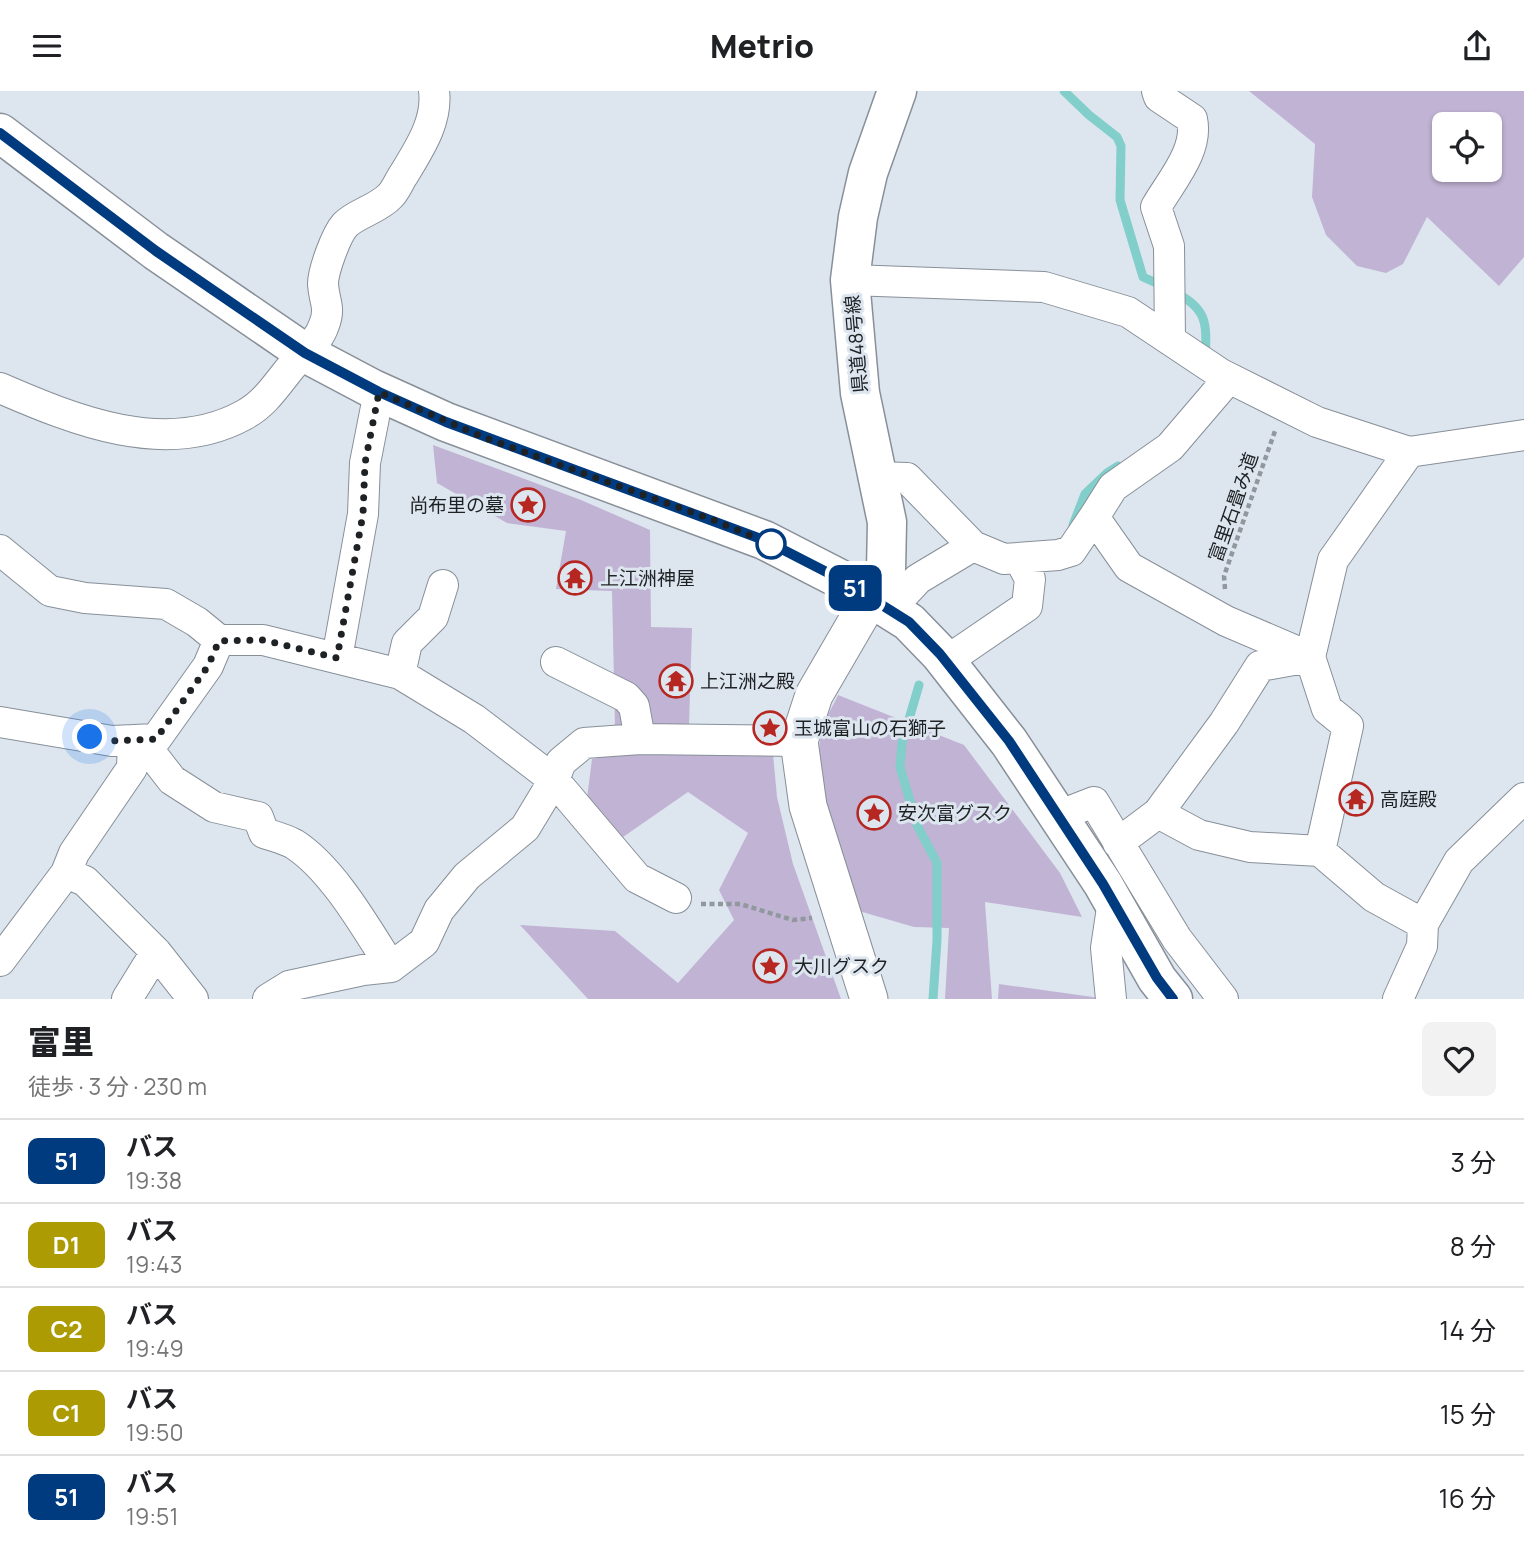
<!DOCTYPE html>
<html lang="ja">
<head>
<meta charset="utf-8">
<style>
  :root { --surface:#fff; --page:#f2f2f2; --text:#202124; --muted:#757577; --line:#e0e0e0 }
  body { margin:0; font-family:Manrope,"Noto Sans JP",sans-serif; background:var(--page); color:var(--text); height:100vh; display:flex; flex-direction:column; font-size:26px; white-space:nowrap }
  * { box-sizing:border-box; margin:0 }
  p { font-size:23px; color:var(--muted) }
  .icon { flex:none; width:38px; height:38px; fill:none; stroke:currentColor; stroke-width:2; stroke-linecap:round; stroke-linejoin:round }
  .map { position:relative; height:908px; overflow:hidden }
  .side { display:flex; flex-direction:column; background:var(--surface); flex:1 }
  .side>* { flex:none }
  .badge { padding:0 14px; border-radius:10px; font-size:24px; line-height:46px }
  .buttons { position:absolute; left:1432px; top:21px; display:grid; gap:14px }
  .buttons a { display:grid; place-items:center; width:70px; height:70px; border-radius:10px; background:var(--surface); box-shadow:0 2px 5px #0004; font-size:35px }
  .you { position:absolute; width:35px; height:35px; margin:-18px; border:5px solid #fff; border-radius:50%; background:#1a73e8; box-shadow:0 0 0 10px #1a73e833 }
  .map>.badge { position:absolute; translate:-50% -50%; box-shadow:0 0 0 4px #fff }
  .round { display:grid; place-items:center; flex:none; width:74px; height:74px; border-radius:10px; background:var(--page) }
  .head { display:flex; align-items:center; justify-content:space-between; height:119px; padding:0 28px }
  h1 { font-size:33px; font-weight:800; line-height:52px }
  ul { padding:0; list-style:none }
  li { display:flex; align-items:center; gap:21px; height:84px; padding:0 28px; border-top:2px solid var(--line) }
  li div { flex:1 }
  li b { display:block; font-size:26px }
  li em { font-style:normal }
  li .badge { min-width:77px; font-weight:700; text-align:center }
  header { display:flex; justify-content:space-between; align-items:center; height:91px; padding:0 28px; background:var(--surface); font-size:32px; font-weight:800 }
  .map>svg:first-child { display:block }
</style>
</head>
<body>
<header><svg class="icon" aria-label="menu" viewBox="0 0 24 24"><path d="M4 6h16M4 12h16M4 18h16"/></svg>Metrio<svg class="icon" aria-label="share" viewBox="0 0 24 24"><path d="M12 15V3M7 8l5-5 5 5M5 13v7h14v-7"/></svg></header>
<div class="map">
<svg width="1524" height="908" viewBox="0 0 1524 908">
  <rect width="100%" height="100%" fill="#dde6ef"/>
  <!-- green -->
  <path fill="#c1b3d4" fill-rule="evenodd" d="M1249,0H1524V166L1499,195L1427,126L1403,173L1386,182L1357,175L1326,144L1312,106L1315,53ZM1444,33H1489V79H1444Z
    M433,354L581,409L650,439L651,536L692,537L689,635L615,637L612,500L556,498L566,440L507,432L437,392Z
    M838,604L964,654L1060,782L1082,826L985,811L992,908H945L949,837L914,836L859,820C842,767 809,695 822,639C825,627 833,615 838,604Z
    M642,659L773,663L777,706L793,773L841,908H588L520,834L615,840L678,892L734,829L719,799L748,742L688,701L623,746L587,707L592,668Z
    M999,893L1100,907V908H998Z"/>
  <g fill="none" stroke-linecap="round" stroke-linejoin="round">
    <!-- stream -->
    <path stroke="#81ceca" stroke-width="9" d="M1064,0L1089,24L1117,46L1121,55L1120,109L1143,186L1163,195
      M1176,202C1206,217 1208,233 1205,265
      M1073,434L1085,403L1107,382L1118,375
      M919,594L902,652L900,676L917,734L937,772V849L933,908"/>
    <defs>
      <path id="minor" d="M1157,0L1159,6L1192,28C1199,59 1171,90 1156,116L1169,155L1170,249
        M850,189L1044,196L1128,221L1221,283L1317,331L1409,361L1524,344
        M1229,287L1170,356L1113,396L1094,426L1129,476L1226,530L1310,566
        M0,297C74,329 166,367 244,324C265,313 277,293 292,275C303,261 318,252 324,234C331,216 324,211 323,193C323,180 336,144 345,134C355,123 378,118 390,105C396,99 399,90 404,83C419,58 438,30 434,0
        M1409,361L1333,469L1310,566L1327,618L1348,635L1320,760L1374,806L1423,833L1459,770L1524,707
        M877,386L907,387L973,455L1004,468L1058,464L1071,460L1094,426
        M0,459L50,500L85,507L166,513L197,531L219,549H263L400,583L474,628L554,689L637,787L676,807
        M890,518L918,488L973,455
        M337,567L363,423L365,372L379,301
        M556,571L626,606L634,615L640,648
        M945,571L1027,515L1030,488L1020,469
        M400,583L407,552L433,526L443,494
        M0,631L112,650L156,648L208,575L219,549
        M141,649L172,689L214,716L258,726L264,742C273,745 285,748 294,753C333,778 366,837 391,876
        M1158,722L1224,632L1260,575L1310,566
        M1058,725L1094,711L1177,848L1223,908
        M1118,752L1158,722L1199,744L1250,756L1320,760
        M66,782L85,790L156,861L193,908
        M0,870L66,782L74,762L132,677L133,649
        M127,908L156,861
        M268,908L289,895L363,879L391,876L424,851L439,819L467,785L525,737L554,689L561,671L584,652L640,648L799,650
        M1111,908L1106,857L1113,810
        M1398,908L1422,855L1423,833"/>
      <path id="tertiary" d="M869,908L808,715L799,650L814,604L871,506"/>
      <path id="secondary" d="M0,42L156,160L305,262L373,298L446,331L764,449L842,489L909,531L940,563L1009,651L1103,793L1157,888L1173,908
        M871,506L886,480L887,431L860,302L850,189L858,126L868,82L897,0"/>
    </defs>
    <!-- minor casing -->
    <use href="#minor" stroke="#878f98" stroke-width="32"/>
    <!-- tertiary casing -->
    <use href="#tertiary" stroke="#878f98" stroke-width="39"/>
    <!-- secondary casing -->
    <use href="#secondary" stroke="#878f98" stroke-width="41"/>
    <!-- path -->
    <path stroke="#90979d" stroke-width="4.5" stroke-dasharray="5 3.5" stroke-linecap="butt" d="M1225,498L1224,485L1275,340
      M701,813H740L793,829L812,827"/>
    <!-- minor -->
    <use href="#minor" stroke="#fff" stroke-width="30"/>
    <!-- tertiary -->
    <use href="#tertiary" stroke="#fff" stroke-width="37"/>
    <!-- secondary -->
    <use href="#secondary" stroke="#fff" stroke-width="38"/>
  </g>
  <g fill="none" stroke-linecap="round" stroke-linejoin="round">
    <defs>
      <path id="line" d="M0,42L156,160L305,262L379,301L446,331L764,449L842,489L909,531L940,563L1009,650L1103,793L1157,887L1173,908"/>
    </defs>
    <!-- line casing -->
    <use href="#line" stroke="#fff" stroke-width="16"/>
    <!-- line -->
    <use href="#line" stroke="#003b80" stroke-width="10"/>
    <!-- walk -->
    <path stroke="#1f2225" stroke-width="7" stroke-dasharray="0 12.6" d="M90,646L112,650L156,648L208,575L219,550L263,549L337,567L363,423L365,372L379,301L488,348L711,428L771,453"/>
  </g>
  <!-- icons -->
  <defs>
    <symbol id="sight-ring" viewBox="-11 -11 22 22"><circle r="9.5" fill="#dde6ef" stroke="#b62722" stroke-width="1.5"/><path d="M0-6L1.8-2.2L6-1.7L2.9 1.2L3.7 5.4L0 3.3L-3.7 5.4L-2.9 1.2L-6-1.7L-1.8-2.2Z" fill="#b62722"/></symbol>
    <symbol id="temple-ring" viewBox="-11 -11 22 22"><circle r="9.5" fill="#dde6ef" stroke="#b62722" stroke-width="1.5"/><path d="M0-6L5-2H3V0L6.5 2.5H4V6H1.5V3h-3V6H-4V2.5H-6.5L-3 0V-2H-5Z" fill="#b62722"/></symbol>
  </defs>
  <g fill-rule="evenodd">
    <use href="#sight-ring" x="509" y="395" width="38" height="38"/>
    <use href="#temple-ring" x="556" y="468" width="38" height="38"/>
    <use href="#temple-ring" x="657" y="571" width="38" height="38"/>
    <use href="#sight-ring" x="751" y="618" width="38" height="38"/>
    <use href="#temple-ring" x="1337" y="689" width="38" height="38"/>
    <use href="#sight-ring" x="855" y="703" width="38" height="38"/>
    <use href="#sight-ring" x="751" y="856" width="38" height="38"/>
  </g>
  <!-- markers -->
  <circle fill="#fff" stroke="#003b80" stroke-width="3.5" cx="771" cy="453" r="14"/>
  <g text-anchor="middle" dominant-baseline="central" stroke-width="6" stroke-linejoin="round" paint-order="stroke">
    <!-- street labels -->
    <g font-size="19" fill="#1f2225" stroke="#dde6ef">
      <text transform="translate(856 253) rotate(-95)">県道48号線</text>
      <text transform="translate(1233 416) rotate(-71)">富里石畳み道</text>
    </g>
    <!-- poi labels -->
    <g font-size="19" fill="#1f2225" stroke="#dde6ef" text-anchor="start">
      <text x="504" y="414" text-anchor="end">尚布里の墓</text>
      <text x="600" y="487">上江洲神屋</text>
      <text x="700" y="590">上江洲之殿</text>
      <text x="794" y="637">玉城富山の石獅子</text>
      <text x="1380" y="708">高庭殿</text>
      <text x="898" y="722">安次富グスク</text>
      <text x="794" y="875">大川グスク</text>
    </g>
  </g>
</svg>
<div class="buttons">
<a><svg class="icon" aria-label="locate" viewBox="0 0 24 24"><circle cx="12" cy="12" r="6"/><path d="M12 2v4M12 18v4M2 12h4M18 12h4"/></svg></a>
</div>
<div class="you" style="left:90px;top:646px"></div>
<b class="badge" style="left:855px;top:497px;background:#003b80;color:#fff">51</b>
</div>
<section class="side">
<div class="head"><div><h1>富里</h1><p>徒歩 · 3 分 · 230 m</p></div><a class="round"><svg class="icon" aria-label="heart" viewBox="0 0 24 24"><path d="M12 20l-8-8c-3-5 5-10 8-4 3-6 11-1 8 4z"/></svg></a></div>
<ul>
<li><span class="badge" style="background:#003b80;color:#fff">51</span><div><b>バス</b><p>19:38</p></div><em>3 分</em></li>
<li><span class="badge" style="background:#ad9b03;color:#fff">D1</span><div><b>バス</b><p>19:43</p></div><em>8 分</em></li>
<li><span class="badge" style="background:#ad9b03;color:#fff">C2</span><div><b>バス</b><p>19:49</p></div><em>14 分</em></li>
<li><span class="badge" style="background:#ad9b03;color:#fff">C1</span><div><b>バス</b><p>19:50</p></div><em>15 分</em></li>
<li><span class="badge" style="background:#003b80;color:#fff">51</span><div><b>バス</b><p>19:51</p></div><em>16 分</em></li>
</ul>
</section>
</body>
</html>
